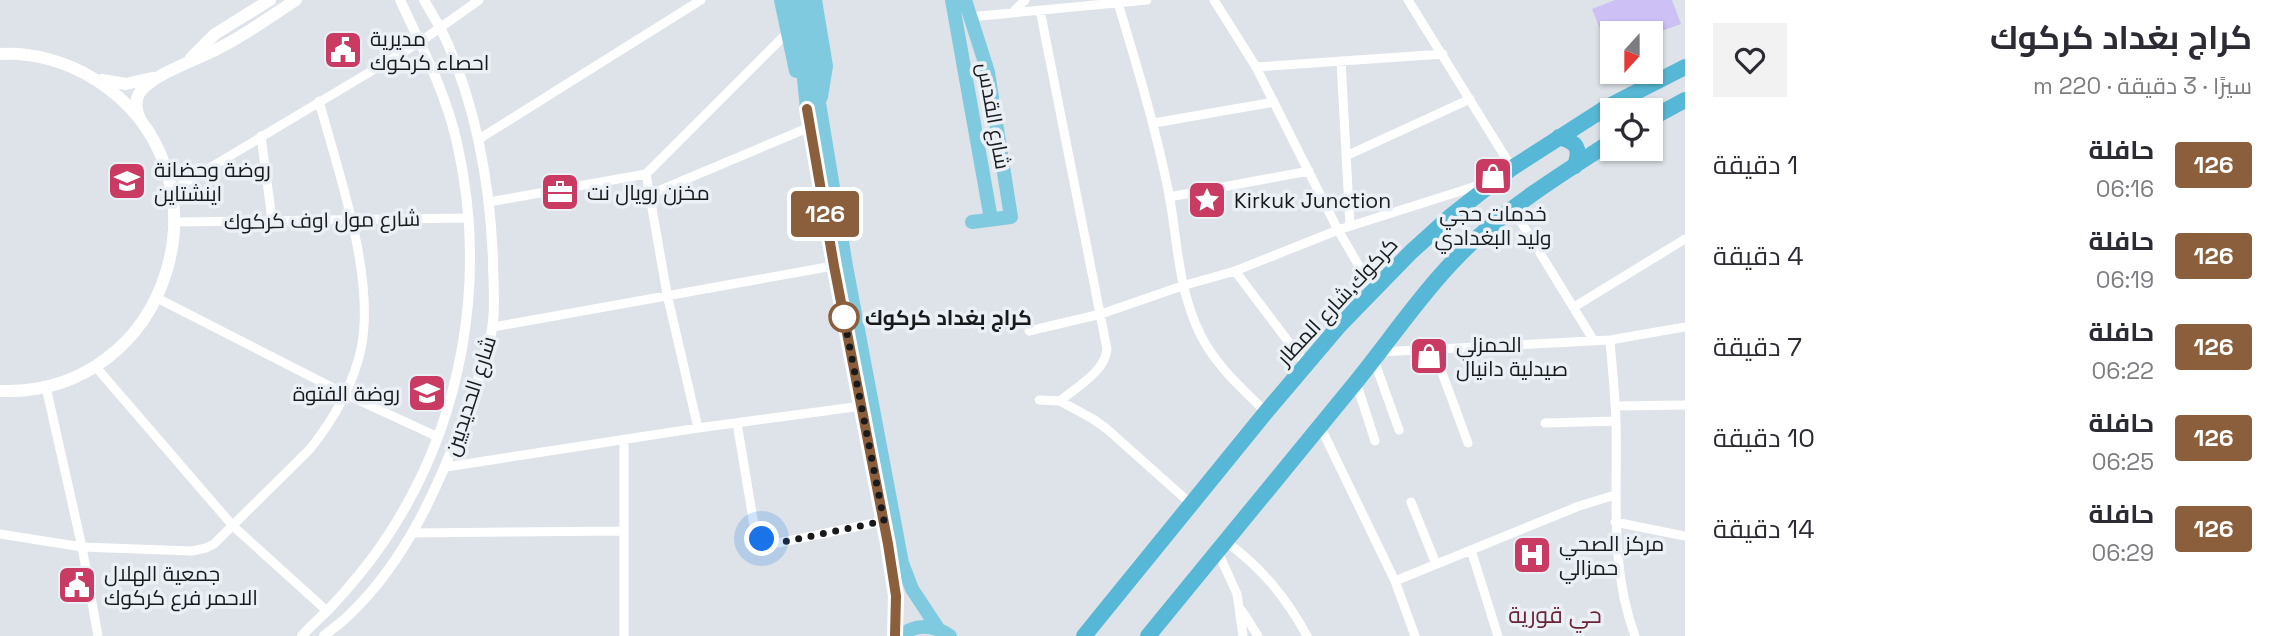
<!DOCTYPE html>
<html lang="ar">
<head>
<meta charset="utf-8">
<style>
  :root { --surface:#fff; --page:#f2f2f3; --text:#2b2b33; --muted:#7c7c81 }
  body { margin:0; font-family:"Space Grotesk",Cairo,sans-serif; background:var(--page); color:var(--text); direction:rtl; height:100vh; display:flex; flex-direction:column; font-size:26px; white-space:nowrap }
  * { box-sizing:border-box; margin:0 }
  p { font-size:23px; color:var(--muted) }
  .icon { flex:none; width:38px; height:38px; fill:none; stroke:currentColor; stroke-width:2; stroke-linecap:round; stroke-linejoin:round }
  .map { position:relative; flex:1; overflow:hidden; direction:ltr }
  .sheet { display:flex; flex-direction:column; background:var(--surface); width:595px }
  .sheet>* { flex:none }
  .badge { padding:0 14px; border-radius:5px; font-size:24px; line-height:46px }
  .needle { width:46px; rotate:201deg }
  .tools { position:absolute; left:1600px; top:21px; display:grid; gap:14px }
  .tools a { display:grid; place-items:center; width:63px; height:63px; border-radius:0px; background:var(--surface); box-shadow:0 2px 5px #0004; font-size:35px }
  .you { position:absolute; width:35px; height:35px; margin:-18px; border:5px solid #fff; border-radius:50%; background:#1a73e8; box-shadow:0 0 0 10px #1a73e833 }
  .map>.badge { position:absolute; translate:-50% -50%; box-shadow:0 0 0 4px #fff }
  .round { display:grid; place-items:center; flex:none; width:74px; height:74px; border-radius:0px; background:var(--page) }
  .headline { display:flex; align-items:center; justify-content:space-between; height:119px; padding:0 28px }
  h1 { font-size:33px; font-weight:700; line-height:52px }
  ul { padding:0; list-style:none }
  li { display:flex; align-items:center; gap:21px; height:91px; padding:0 28px }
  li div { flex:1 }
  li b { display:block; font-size:26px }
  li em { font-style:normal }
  li .badge { min-width:77px; font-weight:700; text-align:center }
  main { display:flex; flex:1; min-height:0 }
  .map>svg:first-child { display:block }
</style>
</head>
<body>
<main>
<section class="sheet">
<div class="headline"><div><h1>كراج بغداد كركوك</h1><p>سيرًا · 3 دقيقة · 220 m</p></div><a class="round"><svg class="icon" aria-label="heart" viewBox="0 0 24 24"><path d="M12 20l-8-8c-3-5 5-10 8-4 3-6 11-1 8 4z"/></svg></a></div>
<ul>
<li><span class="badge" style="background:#8b5e3c;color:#fff">126</span><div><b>حافلة</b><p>06:16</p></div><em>1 دقيقة</em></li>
<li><span class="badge" style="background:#8b5e3c;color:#fff">126</span><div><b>حافلة</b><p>06:19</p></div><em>4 دقيقة</em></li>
<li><span class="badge" style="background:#8b5e3c;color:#fff">126</span><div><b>حافلة</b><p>06:22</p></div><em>7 دقيقة</em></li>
<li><span class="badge" style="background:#8b5e3c;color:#fff">126</span><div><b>حافلة</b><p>06:25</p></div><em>10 دقيقة</em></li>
<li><span class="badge" style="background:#8b5e3c;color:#fff">126</span><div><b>حافلة</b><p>06:29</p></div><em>14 دقيقة</em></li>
</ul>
</section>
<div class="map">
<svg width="1685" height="636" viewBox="0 0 1685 636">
  <rect width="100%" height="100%" fill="#dde3e8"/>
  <!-- green -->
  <path fill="#ccc0f5" d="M1615,0H1672L1681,24L1650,35V33H1612V50L1609,51L1592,9Z"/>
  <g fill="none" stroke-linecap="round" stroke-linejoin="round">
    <!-- minor -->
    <path stroke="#fff" stroke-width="9" d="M1214,0L1256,67L1338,230L1373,290
      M1408,0L1512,168
      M1118,3C1137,66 1156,129 1169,194C1177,238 1178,283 1196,325C1210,360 1239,386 1266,412
      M1012,13L1025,0
      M970,17L1147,0
      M1341,61L1350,226
      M1256,67L1443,54
      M1154,123L1274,102
      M261,136L272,220
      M479,139L701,0
      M1346,156L1470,99
      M171,191L420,42L479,0
      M651,194L810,127
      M1169,197L1309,171
      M489,202L646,174
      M1513,209L1594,341
      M175,222L469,218
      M1235,271L1306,365
      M157,298L345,394L438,437
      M1574,307L1685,239
      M493,327L833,266
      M1029,331L1101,314L1182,286L1235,271L1338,230L1486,183
      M1610,340C1612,367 1615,394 1616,421C1618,494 1609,566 1635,636
      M1434,351L1468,443
      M1380,352L1610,340L1685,327
      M1374,360L1399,430
      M95,366L233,526L327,611
      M1356,382L1375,441
      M46,387L82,547L98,636
      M1039,400L1060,401C1076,387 1105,372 1107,349L1040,10
      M1060,401L1093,419L1107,429L1191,504
      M1615,406L1685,405
      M737,423L754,525L762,539L778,543L884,521
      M1545,423L1616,421
      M1320,426L1395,581L1415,636
      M698,428L667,294L646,174L787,33
      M446,467L698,428L862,406
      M1411,502L1436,564
      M1615,522L1685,536
      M412,533L623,531
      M0,534L82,547L192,551L206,548L214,544L310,449C333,420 353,386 361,349C376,277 338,172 319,101
      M1225,541C1261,567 1286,597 1307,636
      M1217,550L1237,594L1243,636
      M1471,550L1498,636
      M1395,581L1579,506L1615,495
      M1242,611L1258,636
      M624,636V439"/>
    <!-- tertiary -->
    <path stroke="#fff" stroke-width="10" d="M302,636C309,627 319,619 328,610C349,588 368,565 385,540C463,424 488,279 457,143C446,93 422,47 400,0
      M324,636C333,628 344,621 352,612C406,560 440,484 465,415C476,387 486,358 492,329C496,307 493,282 493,259C490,185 477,111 447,42C441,28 432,14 424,0"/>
    <!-- secondary -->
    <path stroke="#fff" stroke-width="12" d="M0,54C33,52 68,62 96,80C240,172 171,397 0,391
      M191,58L215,34L270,0
      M102,80L126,84L152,78
      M140,119C136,110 134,101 140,92C154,73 200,59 221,47C247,34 271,16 296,0"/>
    <!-- primary -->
    <path stroke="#80cae0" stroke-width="14" d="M781,0L796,71
      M792,0L800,38L807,109L833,266L884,521L895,589V636
      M802,0L846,266L902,563L912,589L939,630
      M815,0L826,66L821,97
      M952,0L991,219
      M965,0L988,72L1011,217L972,222
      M900,636C916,623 934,625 950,636"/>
    <!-- trunk -->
    <path stroke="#56b8d6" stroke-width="16" d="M1607,107V119L1612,126
      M1650,119L1685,100
      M1559,137C1577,142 1581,148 1575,166
      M1084,636L1266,412L1338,327L1411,252L1452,215L1512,168L1607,107L1685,67
      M1148,636C1217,551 1287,467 1356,382C1398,330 1435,273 1486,230C1525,196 1570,169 1612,141"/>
  </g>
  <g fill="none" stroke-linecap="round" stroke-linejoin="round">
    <defs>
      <path id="line" d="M807,109L834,266L888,544L896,596L895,636"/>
    </defs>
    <!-- line casing -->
    <use href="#line" stroke="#fff" stroke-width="16"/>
    <!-- line -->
    <use href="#line" stroke="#8b5e3c" stroke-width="10"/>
    <!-- walk -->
    <path stroke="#181a1c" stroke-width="7" stroke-dasharray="0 12.6" d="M762,539L772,543L783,542L884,521L843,313L844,317"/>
  </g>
  <!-- icons -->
  <defs>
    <symbol id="civic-square" viewBox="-11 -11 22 22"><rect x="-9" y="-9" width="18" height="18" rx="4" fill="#ca3b63" stroke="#eaf0f6"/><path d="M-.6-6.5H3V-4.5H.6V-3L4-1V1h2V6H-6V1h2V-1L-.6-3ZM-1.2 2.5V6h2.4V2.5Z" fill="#fff"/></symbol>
    <symbol id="shop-square" viewBox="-11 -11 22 22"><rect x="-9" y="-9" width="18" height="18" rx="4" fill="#ca3b63" stroke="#eaf0f6"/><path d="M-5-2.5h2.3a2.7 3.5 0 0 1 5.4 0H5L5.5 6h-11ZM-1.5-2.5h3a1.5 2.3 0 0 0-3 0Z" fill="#fff"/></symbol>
    <symbol id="school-square" viewBox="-11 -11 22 22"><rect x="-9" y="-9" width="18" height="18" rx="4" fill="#ca3b63" stroke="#eaf0f6"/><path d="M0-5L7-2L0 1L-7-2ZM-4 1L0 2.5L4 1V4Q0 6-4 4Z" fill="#fff"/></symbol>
    <symbol id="office-square" viewBox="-11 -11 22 22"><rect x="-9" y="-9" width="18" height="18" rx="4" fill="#ca3b63" stroke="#eaf0f6"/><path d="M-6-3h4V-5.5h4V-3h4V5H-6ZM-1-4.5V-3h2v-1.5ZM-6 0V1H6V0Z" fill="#fff"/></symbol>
    <symbol id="sight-square" viewBox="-11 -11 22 22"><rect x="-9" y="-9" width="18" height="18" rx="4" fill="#ca3b63" stroke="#eaf0f6"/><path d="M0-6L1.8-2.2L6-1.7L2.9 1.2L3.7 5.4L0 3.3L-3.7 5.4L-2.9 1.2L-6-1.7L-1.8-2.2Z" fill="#fff"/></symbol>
    <symbol id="hospital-square" viewBox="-11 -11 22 22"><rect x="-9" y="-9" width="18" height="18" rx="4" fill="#ca3b63" stroke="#eaf0f6"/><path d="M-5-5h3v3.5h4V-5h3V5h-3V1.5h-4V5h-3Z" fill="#fff"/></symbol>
  </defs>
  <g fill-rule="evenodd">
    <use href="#civic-square" x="321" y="28" width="44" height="44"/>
    <use href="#shop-square" x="1471" y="154" width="44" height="44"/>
    <use href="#school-square" x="105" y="159" width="44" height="44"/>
    <use href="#office-square" x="538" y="170" width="44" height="44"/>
    <use href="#sight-square" x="1185" y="178" width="44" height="44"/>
    <use href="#shop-square" x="1407" y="334" width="44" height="44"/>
    <use href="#school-square" x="405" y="371" width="44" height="44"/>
    <use href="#hospital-square" x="1510" y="533" width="44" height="44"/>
    <use href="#civic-square" x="55" y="563" width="44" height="44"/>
  </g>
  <!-- markers -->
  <circle fill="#fff" stroke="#8b5e3c" stroke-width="3.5" cx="844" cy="317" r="14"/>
  <g text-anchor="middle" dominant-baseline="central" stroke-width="7" stroke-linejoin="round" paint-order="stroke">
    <!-- poi labels -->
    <g font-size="21" fill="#181a1c" stroke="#eaf0f6" text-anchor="start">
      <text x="370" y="38">مديرية<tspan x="370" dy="24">احصاء كركوك</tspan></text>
      <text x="154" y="169">روضة وحضانة<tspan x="154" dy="24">اينشتاين</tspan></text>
      <text x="587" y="192">مخزن رويال نت</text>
      <text x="1234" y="200">Kirkuk Junction</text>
      <text x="1493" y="213" text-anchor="middle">خدمات حجي<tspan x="1493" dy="24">وليد البغدادي</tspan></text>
      <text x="1456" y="344">الحمزلي<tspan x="1456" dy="24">صيدلية دانيال</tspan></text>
      <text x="400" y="393" text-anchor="end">روضة الفتوة</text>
      <text x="1559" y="543">مركز الصحي<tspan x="1559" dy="24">حمزالي</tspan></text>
      <text x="104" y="573">جمعية الهلال<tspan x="104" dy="24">الاحمر فرع كركوك</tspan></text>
    </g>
    <!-- street labels -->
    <g font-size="21" fill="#181a1c" stroke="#eaf0f6">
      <text transform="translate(994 116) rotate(80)">شارع القدس</text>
      <text transform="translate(322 220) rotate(-1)">شارع مول اوف كركوك</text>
      <text transform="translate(1337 301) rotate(-47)">كركوك,شارع المطار</text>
      <text transform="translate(470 396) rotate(-72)">شارع الحديديين</text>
    </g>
    <!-- stop labels -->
    <g font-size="21" font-weight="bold" fill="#181a1c" stroke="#eaf0f6" text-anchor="start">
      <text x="865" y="317">كراج بغداد كركوك</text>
    </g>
    <!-- neighbourhood labels -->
    <g font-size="23" fill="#692435" stroke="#eaf0f6">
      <text x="1555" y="615">حي قورية</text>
    </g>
  </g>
</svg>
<div class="tools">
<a><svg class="needle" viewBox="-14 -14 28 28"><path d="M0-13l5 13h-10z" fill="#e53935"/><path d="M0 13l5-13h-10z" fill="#7c7c81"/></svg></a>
<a><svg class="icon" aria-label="locate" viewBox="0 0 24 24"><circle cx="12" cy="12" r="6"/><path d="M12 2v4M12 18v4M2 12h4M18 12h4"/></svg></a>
</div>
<div class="you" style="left:762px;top:539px"></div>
<b class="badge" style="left:825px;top:214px;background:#8b5e3c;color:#fff">126</b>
</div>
</main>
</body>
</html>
